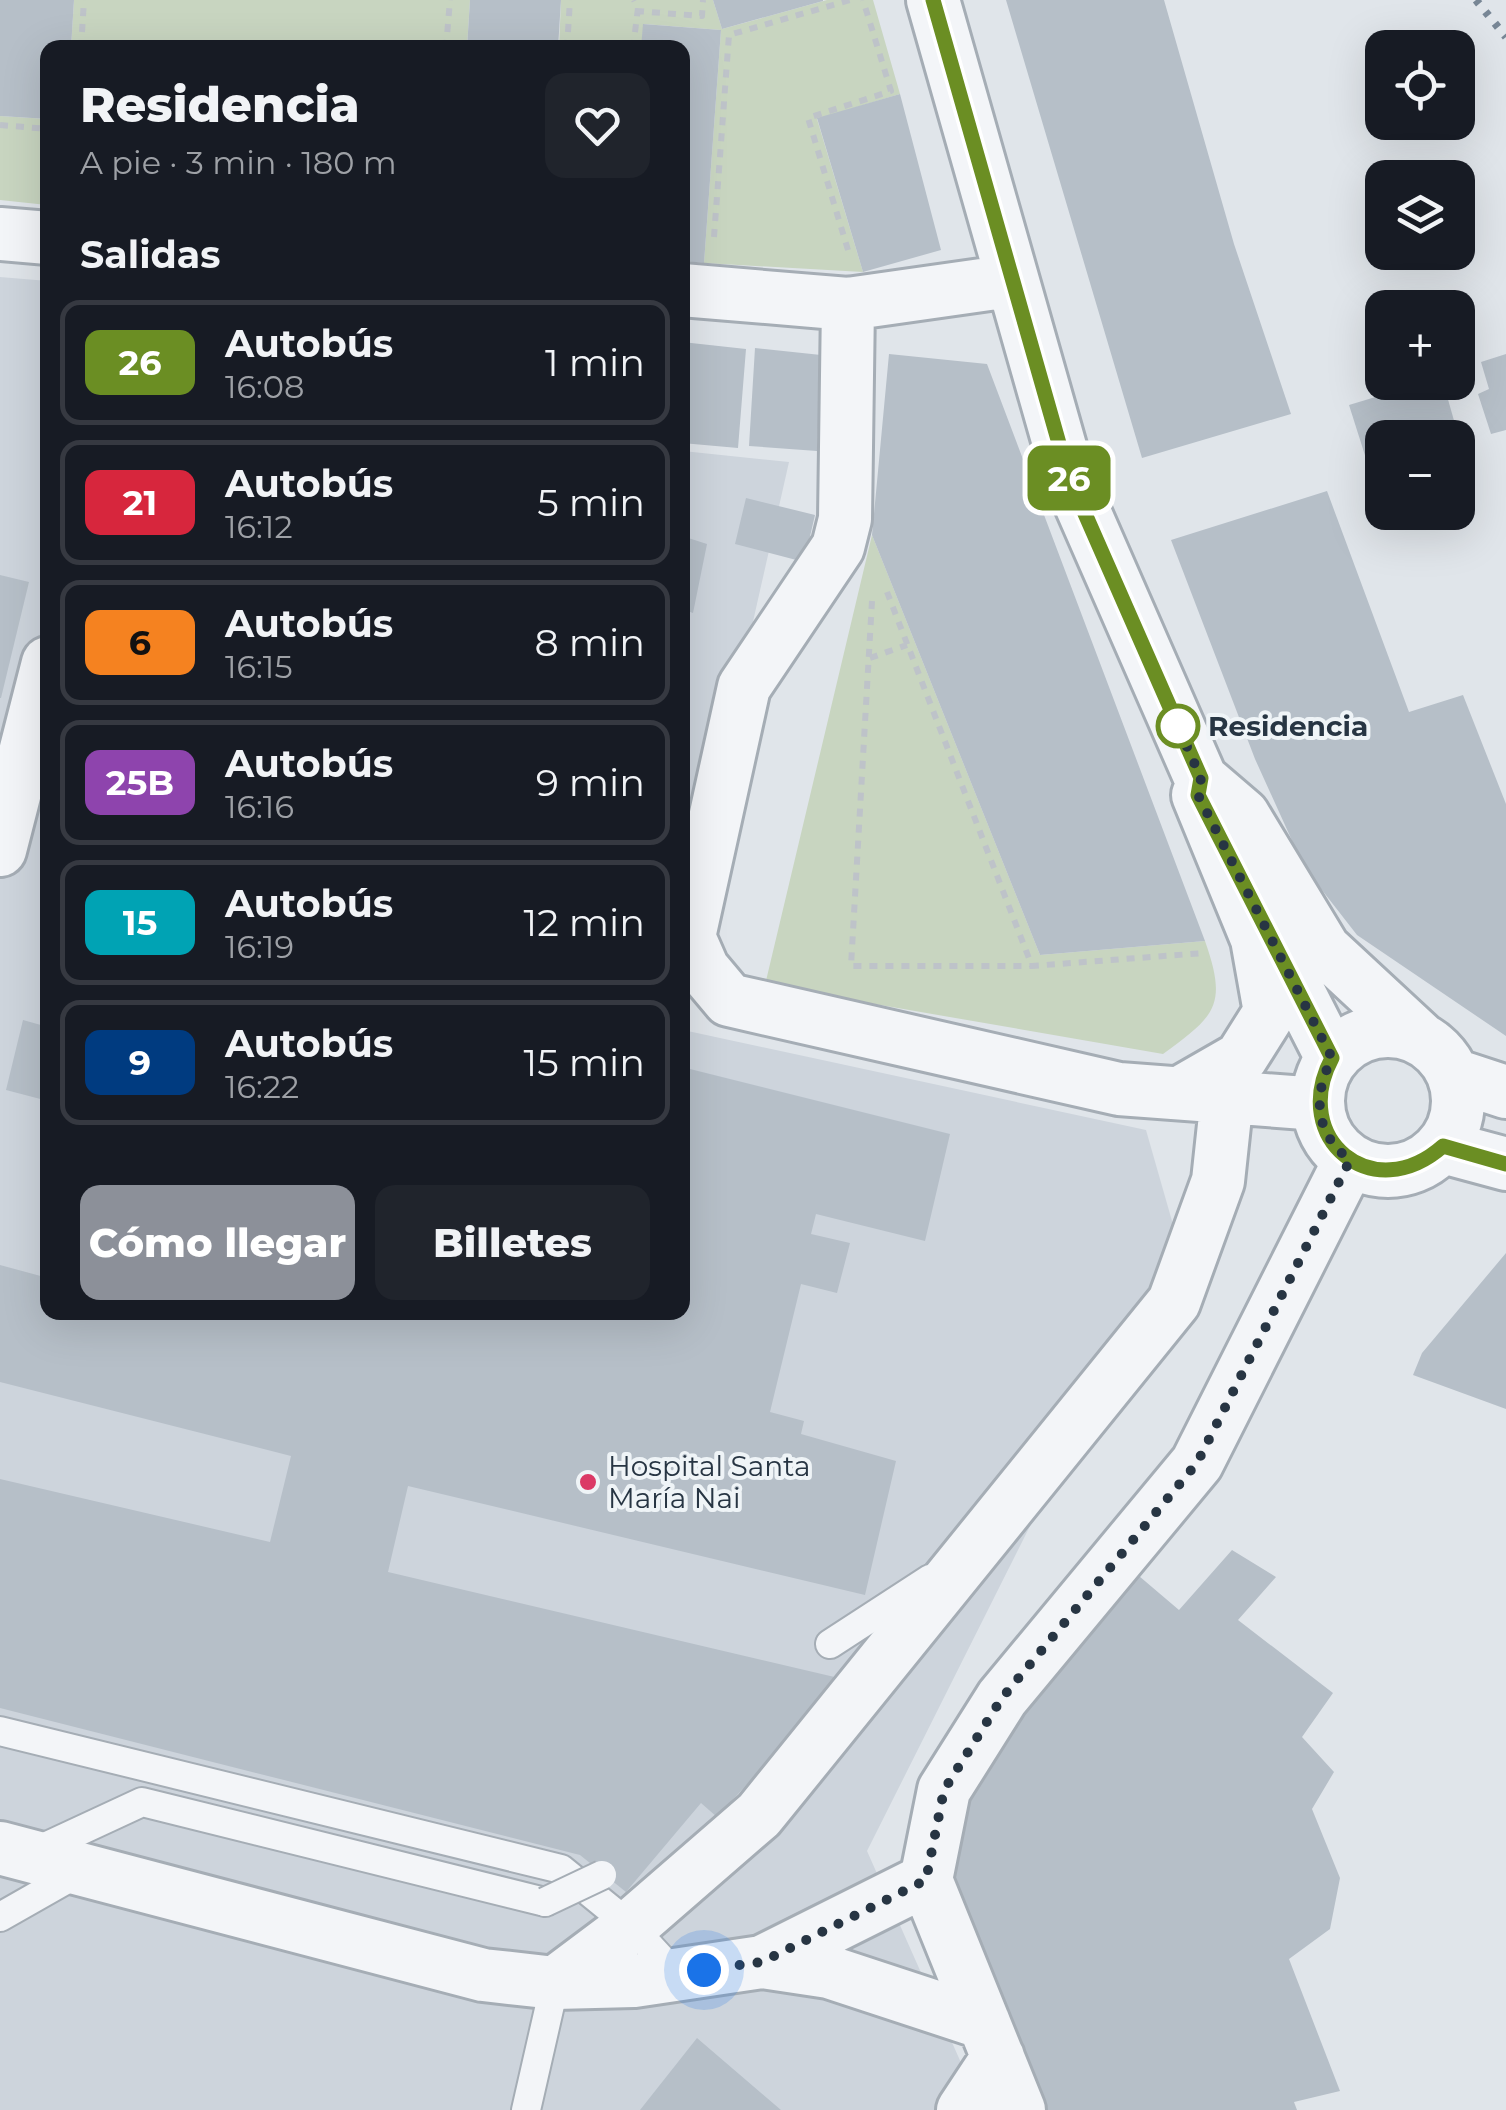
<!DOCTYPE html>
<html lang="es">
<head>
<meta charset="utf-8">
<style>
  :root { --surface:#171b24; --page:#20242c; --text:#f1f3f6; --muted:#9ea1a6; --line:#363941; --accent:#8c9099 }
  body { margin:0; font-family:Montserrat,sans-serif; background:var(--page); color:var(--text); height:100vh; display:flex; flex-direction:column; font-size:38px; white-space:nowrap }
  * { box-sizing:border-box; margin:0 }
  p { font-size:32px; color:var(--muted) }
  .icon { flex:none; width:55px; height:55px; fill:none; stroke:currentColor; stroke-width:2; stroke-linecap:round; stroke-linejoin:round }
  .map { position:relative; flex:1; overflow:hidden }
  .drawer { position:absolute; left:40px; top:40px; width:650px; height:1280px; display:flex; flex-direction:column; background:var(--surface); border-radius:20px; box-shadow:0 10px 40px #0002 }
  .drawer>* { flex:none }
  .badge { padding:0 20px; border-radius:15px; font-size:35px; line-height:65px }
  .fabs { position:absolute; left:1365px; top:30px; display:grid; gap:20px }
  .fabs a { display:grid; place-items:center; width:110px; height:110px; border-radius:20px; background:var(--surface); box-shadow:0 10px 40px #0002; font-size:50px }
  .you { position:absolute; width:50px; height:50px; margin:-25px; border:8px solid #fff; border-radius:50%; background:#1a73e8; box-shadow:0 0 0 15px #1a73e833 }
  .map>.badge { position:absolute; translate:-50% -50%; box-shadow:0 0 0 5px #fff }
  h2 { padding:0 40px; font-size:38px; line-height:90px }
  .round { display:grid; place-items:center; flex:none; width:105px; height:105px; border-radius:20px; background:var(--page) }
  .head { display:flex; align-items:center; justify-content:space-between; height:170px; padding:0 40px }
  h1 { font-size:48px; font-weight:800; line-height:75px }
  .action { display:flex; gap:20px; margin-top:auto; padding:20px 40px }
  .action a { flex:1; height:115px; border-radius:20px; background:var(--accent); color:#fff; font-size:40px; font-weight:800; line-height:115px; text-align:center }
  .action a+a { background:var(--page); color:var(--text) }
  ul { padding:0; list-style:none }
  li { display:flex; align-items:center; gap:30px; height:125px; margin:0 20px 15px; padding:0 20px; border:5px solid var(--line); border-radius:20px }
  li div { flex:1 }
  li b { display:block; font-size:38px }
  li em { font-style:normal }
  li .badge { min-width:110px; font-weight:700; text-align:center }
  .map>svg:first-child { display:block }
</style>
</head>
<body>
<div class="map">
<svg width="1506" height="2110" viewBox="0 0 1506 2110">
  <rect width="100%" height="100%" fill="#e0e5ea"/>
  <!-- built -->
  <path fill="#cdd4dc" d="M0,277L48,281V1312H682L683,1030L1146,1130L1176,1235L867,1851L982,2110H0Z
    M683,451L789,462L683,932Z"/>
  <!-- green -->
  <path fill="#c8d5c0" d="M74,0H470L467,47L71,48Z
    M561,0H713L722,29L827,0H873L900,94L817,119L863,272L704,263L721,30L644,24L641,47L559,48Z
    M0,116L47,119V205L0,200Z
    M872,535L1040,955L1205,941C1228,1006 1215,1016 1163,1054L765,985Z"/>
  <!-- building -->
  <path fill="#b6bfc8" d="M0,0H74L71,48H48V119L0,116Z
    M470,0H561L558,48H467Z
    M713,0H823V1L722,29Z
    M1006,0H1164L1234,244L1291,414L1142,458Z
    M643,24L721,30L704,263L682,261V48H641Z
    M900,94L941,250L863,272L817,118Z
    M682,342L746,349L738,448L682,443Z
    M755,348L821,355L817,451L749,446Z
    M889,354L987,364L1205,941L1040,955L872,535Z
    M1506,354V430L1491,434L1478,394L1489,389L1481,362Z
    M1425,382H1443L1459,438H1382V464L1369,468L1349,405Z
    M1327,491L1409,712L1463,695L1506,804V1036L1357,935L1304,867L1255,759L1171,540Z
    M746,498L815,515L804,562L735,544Z
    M682,536L707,544L693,613L682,609Z
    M0,575L29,582L1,698H0Z
    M23,1020L48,1027V1101L6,1090Z
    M682,1067L950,1134L925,1241L816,1214L811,1234L850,1243L837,1293L801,1284L770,1412L804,1421L801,1434L896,1461L865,1595L408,1486L388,1572L843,1679L717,1817L701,1803L626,1892L580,1855L0,1708V1479L270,1542L291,1456L0,1382V1265L48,1278V1312H682Z
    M1506,1253V1409L1413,1375L1422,1353Z
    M1232,1550L1276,1577L1238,1620L1333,1693L1302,1737L1334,1772L1312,1809L1340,1878L1330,1929L1289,1959L1340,2091L1294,2102L1297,2110H1040L955,1911L956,1824L974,1768L1139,1576L1179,1610Z
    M697,2038L781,2110H640Z"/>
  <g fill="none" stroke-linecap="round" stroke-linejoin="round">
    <defs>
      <path id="lane" d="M830,1644L930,1579
        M0,1731L561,1869L631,1926L676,1975
        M30,1854L142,1802L545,1902
        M0,1917L81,1871
        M526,2110L555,1983"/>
      <path id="street" d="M933,0L1068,475L1201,779L1243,815L1324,949L1421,1039
        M0,234L48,238
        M682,290L848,304L1010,281
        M848,304L845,519L838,547L744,687L689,937L703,969L729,1000L1119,1089L1318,1104
        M0,850L48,663
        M1273,942L1332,1058
        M1318 1101a70 70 0 1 1 140 0a70 70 0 1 1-140 0Z
        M1454,1075L1506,1092
        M1180,1093L1241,1058L1270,1012L1257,939L1198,795
        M1443,1147L1506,1164
        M0,1848L483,1975L555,1983L634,1981L762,1962L829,1972L984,2023
        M762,1962L926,1880
        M555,1983L631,1926L759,1815L1174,1302L1218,1181L1227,1097
        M963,2110L998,2057
        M1019,2110L926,1880L944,1790L1002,1698L1197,1463L1350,1160"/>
    </defs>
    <!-- lane casing -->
    <use href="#lane" stroke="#a5adb5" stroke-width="32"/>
    <!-- street casing -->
    <use href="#street" stroke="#a5adb5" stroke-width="58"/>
    <!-- path -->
    <path stroke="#bec3c9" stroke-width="6" stroke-dasharray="8 8" stroke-linecap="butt" d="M636,11L702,16L703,0
      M81,48L84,0
      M446,48L450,0
      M567,48L570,0
      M633,48L638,8L634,0
      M0,125L48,129
      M714,237L729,35L850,0
      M848,250L808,118L891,91L863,0
      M887,592L1032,966L1204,953
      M872,601L851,966H1032
      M870,658L907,645"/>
    <!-- lane -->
    <use href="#lane" stroke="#f3f5f8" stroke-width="28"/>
    <!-- street -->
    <use href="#street" stroke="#f3f5f8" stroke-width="52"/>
    <!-- rail -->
    <path stroke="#778695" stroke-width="8" stroke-dasharray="5 10" stroke-linecap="butt" d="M1476,0L1506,37"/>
    <defs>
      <path id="lane-bridge" d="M545,1902L602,1875"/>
    </defs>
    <!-- lane-bridge casing -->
    <use href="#lane-bridge" stroke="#a5adb5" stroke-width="32" stroke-linecap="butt"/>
    <!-- lane-bridge -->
    <use href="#lane-bridge" stroke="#f3f5f8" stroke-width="28"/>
  </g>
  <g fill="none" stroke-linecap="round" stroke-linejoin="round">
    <defs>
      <path id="line" d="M933,0L1068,475L1201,778L1198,795L1332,1058C1289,1139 1373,1208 1443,1146L1506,1164"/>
    </defs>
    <!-- line casing -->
    <use href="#line" stroke="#fff" stroke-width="22"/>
    <!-- line -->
    <use href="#line" stroke="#6b8e23" stroke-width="15"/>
    <!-- walk -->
    <path stroke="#273543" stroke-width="10" stroke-dasharray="0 18" d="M704,1970L762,1962L926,1880L944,1790L1002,1698L1197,1463L1350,1160C1314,1133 1313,1095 1332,1058L1198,795L1201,778L1171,711L1178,726"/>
  </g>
  <!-- markers -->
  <circle fill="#fff" stroke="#6b8e23" stroke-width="5" cx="1178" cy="726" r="20"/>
  <circle fill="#db3966" stroke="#eff4f7" stroke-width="4" cx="588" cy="1482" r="10"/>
  <g text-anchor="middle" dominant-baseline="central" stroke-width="8" stroke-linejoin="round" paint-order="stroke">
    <!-- stop labels -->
    <g font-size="28" font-weight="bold" fill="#273543" stroke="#eff4f7" text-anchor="start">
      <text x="1208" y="726">Residencia</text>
    </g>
    <!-- poi labels -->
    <g font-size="28" fill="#273543" stroke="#eff4f7" text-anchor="start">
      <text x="608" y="1466">Hospital Santa<tspan x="608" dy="32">María Nai</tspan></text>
    </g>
  </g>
</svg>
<div class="fabs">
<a><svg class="icon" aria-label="locate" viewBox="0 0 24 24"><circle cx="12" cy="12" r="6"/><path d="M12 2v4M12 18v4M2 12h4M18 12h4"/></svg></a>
<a><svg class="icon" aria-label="layers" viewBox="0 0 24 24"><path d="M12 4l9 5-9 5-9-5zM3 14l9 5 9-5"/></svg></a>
<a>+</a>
<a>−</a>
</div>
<div class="you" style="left:704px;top:1970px"></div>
<b class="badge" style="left:1069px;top:478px;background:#6b8e23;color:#fff">26</b>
<section class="drawer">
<div class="head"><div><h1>Residencia</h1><p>A pie · 3 min · 180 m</p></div><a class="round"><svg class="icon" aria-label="heart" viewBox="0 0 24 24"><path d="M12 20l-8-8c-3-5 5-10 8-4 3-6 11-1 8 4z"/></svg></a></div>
<h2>Salidas</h2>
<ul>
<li><span class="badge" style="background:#6b8e23;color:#fff">26</span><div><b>Autobús</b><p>16:08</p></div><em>1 min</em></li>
<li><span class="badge" style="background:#d7263d;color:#fff">21</span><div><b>Autobús</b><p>16:12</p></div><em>5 min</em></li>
<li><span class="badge" style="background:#f58220;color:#111">6</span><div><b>Autobús</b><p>16:15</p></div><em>8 min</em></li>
<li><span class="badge" style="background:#8e44ad;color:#fff">25B</span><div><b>Autobús</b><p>16:16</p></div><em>9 min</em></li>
<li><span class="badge" style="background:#00a3b4;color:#fff">15</span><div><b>Autobús</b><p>16:19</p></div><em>12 min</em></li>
<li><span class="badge" style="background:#003b80;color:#fff">9</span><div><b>Autobús</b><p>16:22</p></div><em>15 min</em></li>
</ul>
<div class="action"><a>Cómo llegar</a><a>Billetes</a></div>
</section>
</div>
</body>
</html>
